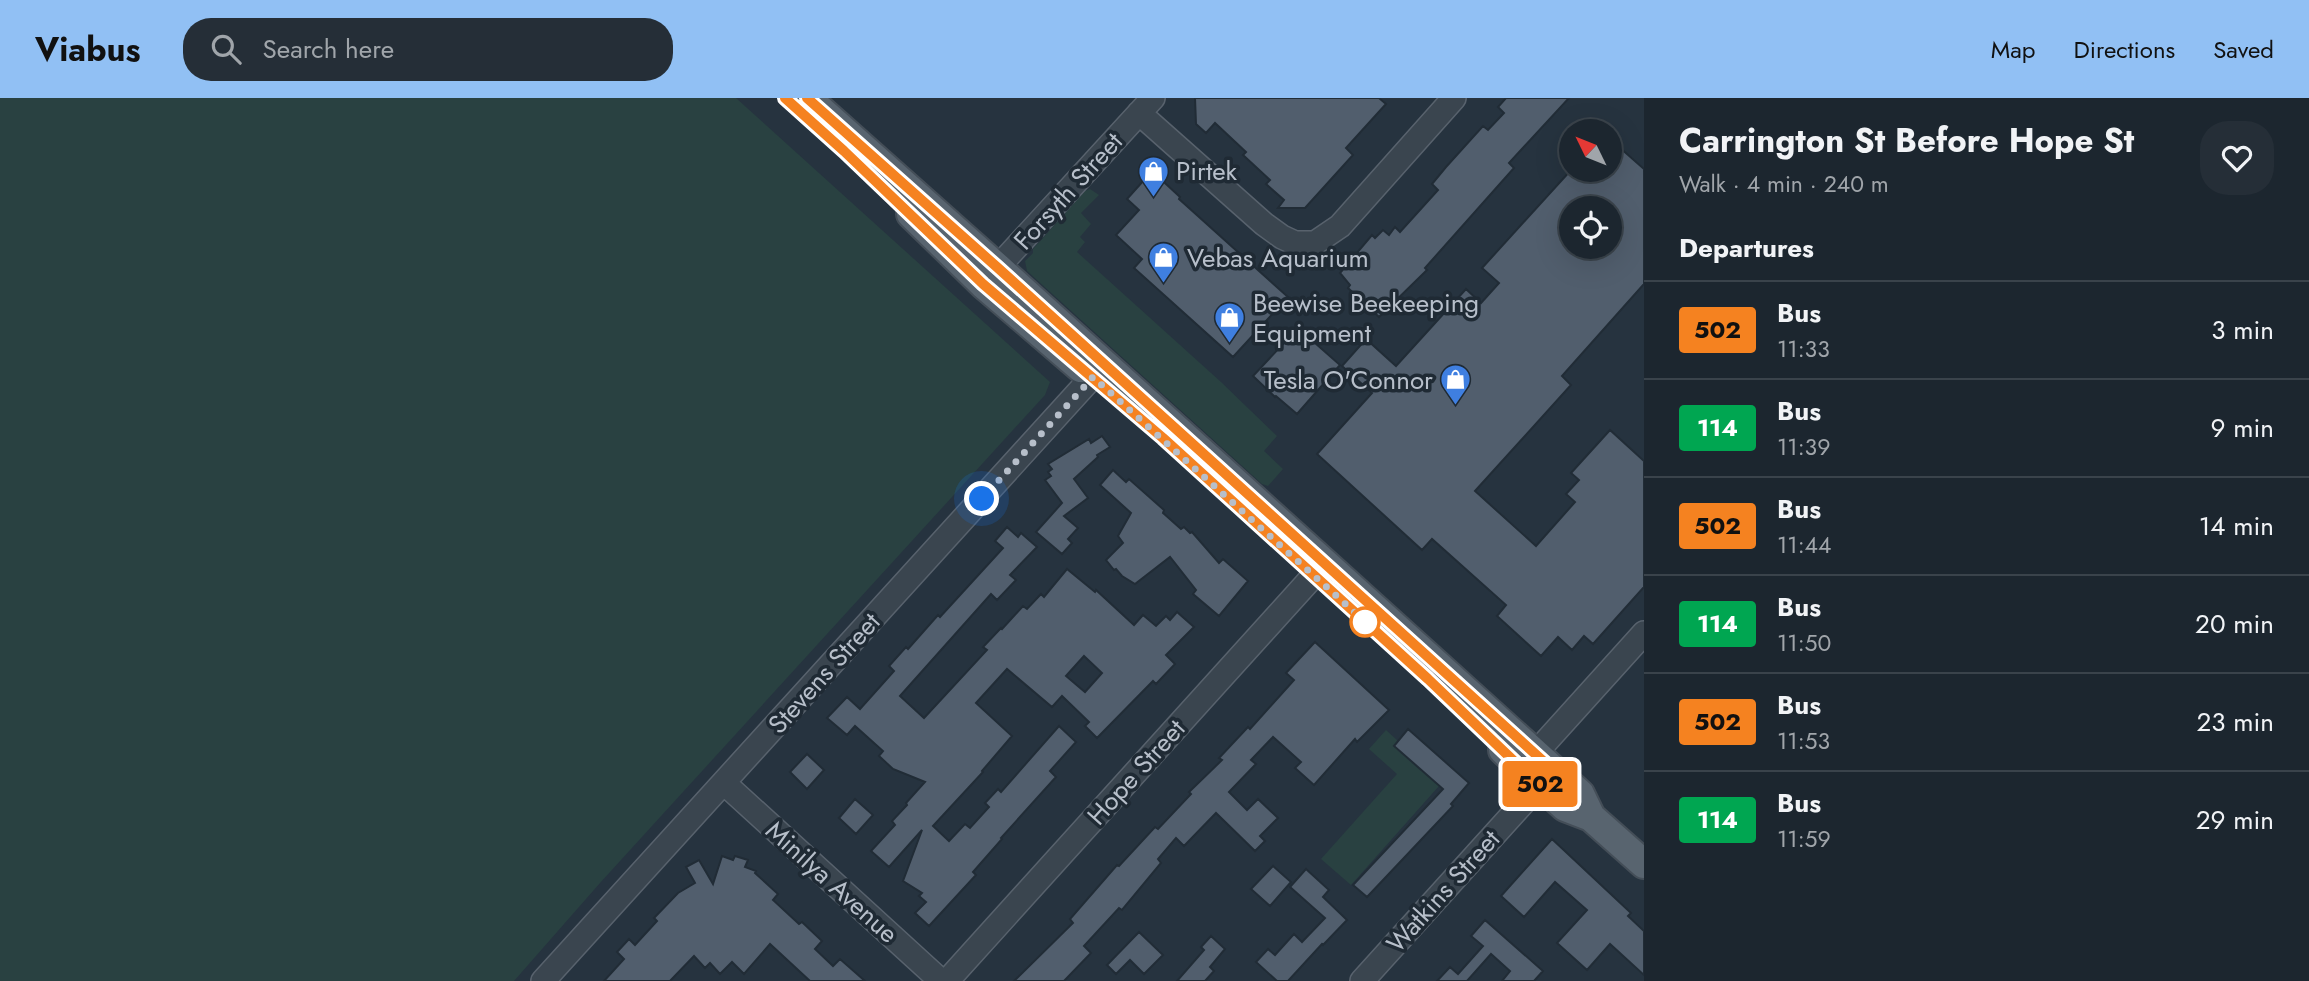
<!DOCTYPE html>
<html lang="en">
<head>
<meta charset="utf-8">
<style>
  :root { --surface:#1c262f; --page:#252e37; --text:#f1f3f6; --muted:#a0a5aa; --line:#3a434b; --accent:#91c0f4 }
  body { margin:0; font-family:Jost,sans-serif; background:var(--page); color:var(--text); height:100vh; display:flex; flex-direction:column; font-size:26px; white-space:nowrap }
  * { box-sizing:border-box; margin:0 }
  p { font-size:23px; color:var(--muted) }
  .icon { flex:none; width:38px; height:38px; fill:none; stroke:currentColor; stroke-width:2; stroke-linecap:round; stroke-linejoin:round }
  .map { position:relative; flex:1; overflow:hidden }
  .details { display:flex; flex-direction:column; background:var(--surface); width:665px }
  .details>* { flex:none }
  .badge { padding:0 14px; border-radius:5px; font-size:24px; line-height:46px }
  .needle { width:46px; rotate:313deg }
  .fabs { position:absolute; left:1559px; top:21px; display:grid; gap:14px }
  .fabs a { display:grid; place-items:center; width:63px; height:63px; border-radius:50%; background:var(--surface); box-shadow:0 7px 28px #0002,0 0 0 2px var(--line); font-size:35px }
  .you { position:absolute; width:35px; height:35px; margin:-18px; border:5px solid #fff; border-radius:50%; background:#1a73e8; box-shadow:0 0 0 10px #1a73e833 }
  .map>.badge { position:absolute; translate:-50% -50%; box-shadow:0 0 0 4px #fff }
  h2 { padding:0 35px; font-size:26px; line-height:63px }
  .round { display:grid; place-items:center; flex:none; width:74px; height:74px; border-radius:28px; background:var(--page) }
  .overview { display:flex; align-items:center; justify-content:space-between; height:119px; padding:0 35px }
  h1 { font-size:33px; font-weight:700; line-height:52px }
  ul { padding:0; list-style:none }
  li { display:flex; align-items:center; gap:21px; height:98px; padding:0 35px; border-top:2px solid var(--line) }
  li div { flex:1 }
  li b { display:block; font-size:26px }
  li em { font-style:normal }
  li .badge { min-width:77px; font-weight:700; text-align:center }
  header { display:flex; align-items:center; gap:42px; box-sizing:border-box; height:98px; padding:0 35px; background:var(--accent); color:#111 }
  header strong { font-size:33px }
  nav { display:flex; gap:38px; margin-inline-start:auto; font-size:24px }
  .search { width:490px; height:63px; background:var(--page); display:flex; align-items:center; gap:18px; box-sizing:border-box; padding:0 24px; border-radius:28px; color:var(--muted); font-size:26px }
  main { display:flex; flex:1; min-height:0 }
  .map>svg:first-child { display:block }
</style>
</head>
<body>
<header>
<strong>Viabus</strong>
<div class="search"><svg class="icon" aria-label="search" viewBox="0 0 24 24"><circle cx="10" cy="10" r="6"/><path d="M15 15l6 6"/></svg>Search here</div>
<nav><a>Map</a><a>Directions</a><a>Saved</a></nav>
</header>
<main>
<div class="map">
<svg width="1644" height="883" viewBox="0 0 1644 883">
  <rect width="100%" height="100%" fill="#26333f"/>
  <!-- green -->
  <path fill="#294141" d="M0,0H736L1050,284L1045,297L600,785L514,883H0Z
    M1090,91L1099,97L1081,115L1091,126L1080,139L1085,144L1077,154L1221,284L1277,338L1264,353L1283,371L1268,388L1262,386L1027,173L1025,163L1033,155V151L1085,93Z
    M1386,632L1398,643L1394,648L1439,688L1351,787L1321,761L1397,676L1369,651Z"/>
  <!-- building -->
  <path fill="#515e6d" stroke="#212c36" stroke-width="2" fill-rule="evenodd" d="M1195,0H1379L1386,6L1346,50L1353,57L1305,110H1278L1284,102L1266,86L1270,82L1243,57L1246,54L1215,25L1206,35L1196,26Z
    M1506,0H1569L1509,65L1514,70L1425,170L1427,172L1379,219L1348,190L1350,187L1340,175L1372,137L1375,140L1383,132L1389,137L1395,129L1400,134L1438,92L1432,86L1446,69L1483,28L1488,32L1504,15L1498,9Z
    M1610,41L1644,71V186L1562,278L1571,287L1475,393L1536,448L1575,404L1566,396L1579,382L1571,375L1610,332L1644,363V489L1593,546L1584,538L1572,552L1558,539L1541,558L1497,518L1506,507L1432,441L1422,452L1317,356L1372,295L1342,268L1366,241L1396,268L1466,191L1481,205L1499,185L1482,170L1571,72H1610ZM1572,110H1610V149H1572Z
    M1152,73L1180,99L1179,101L1288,199L1233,259L1134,170L1142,161L1116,137L1139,112L1127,101Z
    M1298,230L1340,267L1297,316L1276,298L1275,299L1253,278Z
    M1102,338L1110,349L1097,357L1098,359L1074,381L1088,400L1064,418L1078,430L1068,441L1072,445L1062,456L1036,434L1062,405L1045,382L1051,378L1048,374L1052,371L1048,366L1089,341L1091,345Z
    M1113,372L1126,384L1129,381L1164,412L1163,415L1181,431L1184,429L1190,435L1192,434L1219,465L1223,461L1248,483L1219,518L1193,496L1196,492L1170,459L1135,486L1122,478L1116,471L1114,472L1106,462L1123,445L1118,438L1131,415L1100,387Z
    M1007,429L1018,439L1021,435L1037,449L1010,477L1016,482L997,502L991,496L900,598L924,620L987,552L983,549L1001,530L1002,531L1023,508L1027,511L1041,496L1044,499L1067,471L1095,494L1096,492L1134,527L1143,517L1156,528L1166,518L1170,522L1177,514L1194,529L1166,557L1175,566L1156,586L1153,583L1097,640L1085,628L1089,624L1062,598L1052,609L1007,571L976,605L1012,638L982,673L983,674L933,728L949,743L965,726L970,730L989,709L985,705L998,691L1001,694L1059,628L1076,644L1050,673L1056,679L1001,740L1002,741L973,774L976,777L929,828L915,815L926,804L919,798L922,795L903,783L922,732L889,769L871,753L895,727L892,723L907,707L906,705L925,684L893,671L879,658L883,653L855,628L847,637L827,620L847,599L860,611L894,573L889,568L906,549L908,551L938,517L940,519L1003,450L995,443ZM1084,558L1102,575L1085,594L1066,578Z
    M1315,544L1389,612L1357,644L1355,641L1314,687L1295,670L1301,664L1273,639L1251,662L1256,666L1229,694L1247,712L1258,701L1278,720L1260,738L1265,743L1255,753L1216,715L1184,748L1176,740L1158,761L1161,765L1122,812L1119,810L1084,848L1091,855L1064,883H1014L1073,825L1070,821L1117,767L1119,768L1155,729L1158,731L1191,696L1189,694L1222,662L1219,660L1248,629L1250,631L1294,582L1286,575Z
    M1408,631L1469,685L1451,706L1453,708L1367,799L1353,787L1443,691L1394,648Z
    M807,656L824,672L807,691L790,674Z
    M855,701L873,717L856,736L839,720Z
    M1552,741L1631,815L1628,818L1644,833V877L1610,846L1587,872L1557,845L1587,812L1555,784L1524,819L1501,798Z
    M722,758L733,762L735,758L748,762L745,769L756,773L755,775L778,796L773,802L799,826L802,824L822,843L815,851L833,868L840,861L865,883H810L770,846L744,876L732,864L720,876L710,865L705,870L694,858L670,883H604L624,861L617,854L629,841L635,847L657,823L654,820L678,795L695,785L686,769L699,762L713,786Z
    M1273,768L1291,784L1270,808L1251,791Z
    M1306,771L1329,792L1323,799L1347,822L1323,847L1322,846L1288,883H1277L1256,864L1268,851L1275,857L1294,836L1302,844L1325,820L1290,789Z
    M1485,822L1543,873L1534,883H1502L1510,873L1491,856L1467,883H1437L1450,869L1458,876L1483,848L1471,838Z
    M1139,834L1163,857L1144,876L1130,862L1116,876L1107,867Z
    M1211,838L1225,851L1210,869L1214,873L1205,883H1177L1204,852L1201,849Z"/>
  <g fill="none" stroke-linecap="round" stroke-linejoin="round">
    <defs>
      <path id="minor" d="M1139,15L1264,126L1282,139L1295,145H1315L1340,128L1454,0
        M987,181L1153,0
        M1524,668L1644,535
        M724,685L941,883
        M543,883L1104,266
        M947,883L1325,465
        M1362,883L1550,675"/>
      <path id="major" d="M807,0L998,170L1580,696L1591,719L1644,766
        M911,116L983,186L1081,270
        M1503,652L1565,709L1591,719"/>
    </defs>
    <!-- minor casing -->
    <use href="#minor" stroke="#58626d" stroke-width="26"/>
    <!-- major casing -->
    <use href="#major" stroke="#444e58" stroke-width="32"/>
    <!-- minor -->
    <use href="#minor" stroke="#3a454f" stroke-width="23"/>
    <!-- major -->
    <use href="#major" stroke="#58646f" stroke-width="28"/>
  </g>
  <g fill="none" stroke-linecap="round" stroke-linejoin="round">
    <defs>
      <path id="line" d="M785,0L844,53L983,186L1163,340L1428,581L1539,687L1553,672L998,170L807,0"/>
    </defs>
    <!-- line casing -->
    <use href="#line" stroke="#fff" stroke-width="16"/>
    <!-- line -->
    <use href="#line" stroke="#f58220" stroke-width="10"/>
    <!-- walk -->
    <path stroke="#b7bfca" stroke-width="7" stroke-dasharray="0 12.6" d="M982,401L1093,279L1371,529L1365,524"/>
  </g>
  <!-- icons -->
  <defs>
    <symbol id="shop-pin" viewBox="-11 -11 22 30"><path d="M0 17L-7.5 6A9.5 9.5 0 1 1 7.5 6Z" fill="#3f7fe0" stroke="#1f2a34"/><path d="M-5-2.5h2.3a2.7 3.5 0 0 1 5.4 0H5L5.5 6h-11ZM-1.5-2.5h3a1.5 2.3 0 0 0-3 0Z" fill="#fff"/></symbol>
  </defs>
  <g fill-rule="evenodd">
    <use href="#shop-pin" x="1136" y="56" width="35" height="47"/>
    <use href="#shop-pin" x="1146" y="142" width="35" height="47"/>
    <use href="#shop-pin" x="1212" y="202" width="35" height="47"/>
    <use href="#shop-pin" x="1438" y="264" width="35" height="47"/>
  </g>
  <!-- markers -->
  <circle fill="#fff" stroke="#f58220" stroke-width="3.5" cx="1365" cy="524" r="14"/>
  <g text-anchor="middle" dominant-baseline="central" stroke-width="7" stroke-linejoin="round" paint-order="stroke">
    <!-- poi labels -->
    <g font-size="26" fill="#b7bfca" stroke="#1f2a34" text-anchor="start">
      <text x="1176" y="73">Pirtek</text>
      <text x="1187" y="160">Vebas Aquarium</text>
      <text x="1253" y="205">Beewise Beekeeping<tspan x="1253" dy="30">Equipment</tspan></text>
      <text x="1433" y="282" text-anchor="end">Tesla O'Connor</text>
    </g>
    <!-- street labels -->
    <g font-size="26" fill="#b7bfca" stroke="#1f2a34">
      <text transform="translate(1068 93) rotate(-48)">Forsyth Street</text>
      <text transform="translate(824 575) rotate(-48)">Stevens Street</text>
      <text transform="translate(1136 674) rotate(-48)">Hope Street</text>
      <text transform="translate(832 784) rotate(42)">Minilya Avenue</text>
      <text transform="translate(1443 793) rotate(-48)">Watkins Street</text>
    </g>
  </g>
</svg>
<div class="fabs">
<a><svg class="needle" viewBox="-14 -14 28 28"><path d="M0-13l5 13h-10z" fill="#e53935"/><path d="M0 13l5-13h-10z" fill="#a0a5aa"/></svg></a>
<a><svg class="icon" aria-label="locate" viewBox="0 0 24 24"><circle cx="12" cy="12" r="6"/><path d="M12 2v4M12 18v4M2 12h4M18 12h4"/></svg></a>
</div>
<div class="you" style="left:982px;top:401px"></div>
<b class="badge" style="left:1540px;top:686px;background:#f58220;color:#111">502</b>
</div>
<section class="details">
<div class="overview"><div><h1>Carrington St Before Hope St</h1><p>Walk · 4 min · 240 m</p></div><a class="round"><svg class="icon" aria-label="heart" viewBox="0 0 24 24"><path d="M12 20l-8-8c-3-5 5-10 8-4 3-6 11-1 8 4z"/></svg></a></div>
<h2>Departures</h2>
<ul>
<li><span class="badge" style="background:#f58220;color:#111">502</span><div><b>Bus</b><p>11:33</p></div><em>3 min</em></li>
<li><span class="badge" style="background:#00a651;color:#fff">114</span><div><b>Bus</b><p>11:39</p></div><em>9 min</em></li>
<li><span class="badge" style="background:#f58220;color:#111">502</span><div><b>Bus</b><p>11:44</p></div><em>14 min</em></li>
<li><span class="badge" style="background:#00a651;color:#fff">114</span><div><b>Bus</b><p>11:50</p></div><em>20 min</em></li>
<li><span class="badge" style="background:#f58220;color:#111">502</span><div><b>Bus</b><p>11:53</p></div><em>23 min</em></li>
<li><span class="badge" style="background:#00a651;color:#fff">114</span><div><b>Bus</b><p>11:59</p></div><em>29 min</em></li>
</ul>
</section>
</main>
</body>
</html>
